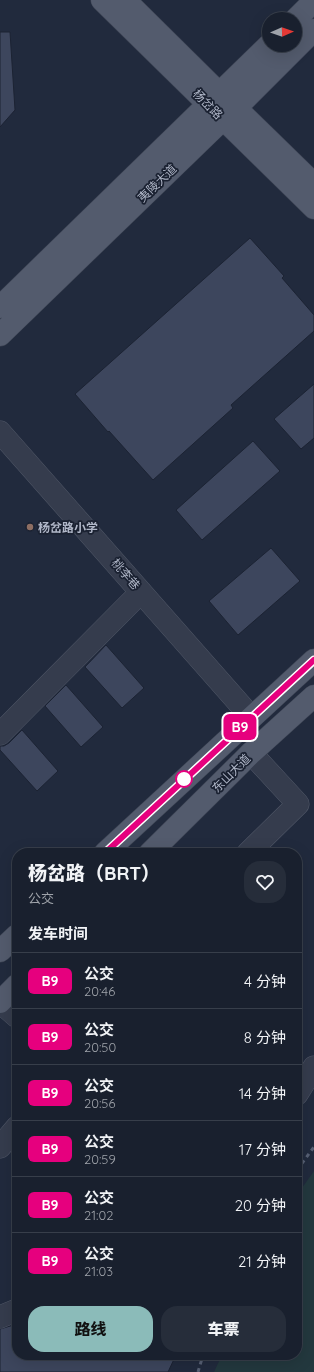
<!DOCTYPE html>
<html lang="zh">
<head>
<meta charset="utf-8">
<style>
  :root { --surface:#19202e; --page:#262d3a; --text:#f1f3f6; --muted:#9fa3aa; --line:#373e4a; --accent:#8bbbb9 }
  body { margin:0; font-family:Quicksand,"Noto Sans SC",sans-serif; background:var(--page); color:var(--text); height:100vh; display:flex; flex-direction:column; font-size:15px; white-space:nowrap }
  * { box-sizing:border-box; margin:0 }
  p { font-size:13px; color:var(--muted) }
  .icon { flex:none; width:22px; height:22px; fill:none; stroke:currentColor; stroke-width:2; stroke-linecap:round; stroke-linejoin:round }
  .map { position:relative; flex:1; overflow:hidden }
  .side { position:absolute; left:12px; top:848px; width:290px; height:512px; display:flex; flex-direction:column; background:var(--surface); border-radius:16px; box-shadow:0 4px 16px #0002,0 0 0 1px var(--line) }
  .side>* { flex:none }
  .badge { padding:0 8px; border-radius:6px; font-size:14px; line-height:26px }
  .needle { width:26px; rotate:88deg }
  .controls { position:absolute; left:262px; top:12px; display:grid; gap:8px }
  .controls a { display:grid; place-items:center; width:40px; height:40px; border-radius:50%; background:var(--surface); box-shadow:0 4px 16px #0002,0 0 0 1px var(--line); font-size:20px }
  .map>.badge { position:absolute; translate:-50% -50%; box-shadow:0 0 0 2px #fff }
  h2 { padding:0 16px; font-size:15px; line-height:36px }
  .round { display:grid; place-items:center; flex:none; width:42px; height:42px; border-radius:16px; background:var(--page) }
  .headline { display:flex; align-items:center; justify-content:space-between; height:68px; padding:0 16px }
  h1 { font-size:19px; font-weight:800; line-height:30px }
  .action { display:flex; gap:8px; margin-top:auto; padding:8px 16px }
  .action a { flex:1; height:46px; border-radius:16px; background:var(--accent); color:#111; font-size:16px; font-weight:800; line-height:46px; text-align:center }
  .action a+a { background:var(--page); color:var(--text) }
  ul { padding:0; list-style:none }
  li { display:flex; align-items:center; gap:12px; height:56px; padding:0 16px; border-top:1px solid var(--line) }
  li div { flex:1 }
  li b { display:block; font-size:15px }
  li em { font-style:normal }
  li .badge { min-width:44px; font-weight:700; text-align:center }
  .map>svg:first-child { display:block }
</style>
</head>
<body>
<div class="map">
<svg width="314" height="1372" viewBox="0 0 314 1372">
  <rect width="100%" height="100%" fill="#212a3d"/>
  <!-- green -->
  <path fill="#23383e" d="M314,1171V1372H214L222,1355H297V1195Z"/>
  <!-- building -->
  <path fill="#3d465d" stroke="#1c2333" d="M0,32H10L15,110L0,127Z
    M250,238L284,276L282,278L314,315V331L231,405L233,408L153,480L109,431L108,432L75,394Z
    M314,384V438L301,449L274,419Z
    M253,441L280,471L202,540L176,510Z
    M271,548L300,581L238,635L209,601Z
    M106,645L144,688L122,708L85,667Z
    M66,685L103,727L81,747L45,706Z
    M22,730L58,771L37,791L0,750V746H4L9,743Z
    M17,1324V1355H176L168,1372H0V1329Z"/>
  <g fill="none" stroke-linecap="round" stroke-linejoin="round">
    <defs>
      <path id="minor" d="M0,432L251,717
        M0,734L141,592
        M248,853L298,804L251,753
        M0,1002L17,1017
        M297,1094L314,1067
        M0,1147L17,1127
        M0,1317L17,1310"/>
      <path id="major" d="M102,0L314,208
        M125,0L220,94L236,108L314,184
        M295,20L314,1
        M0,307L269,45
        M0,335L223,119L236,108L314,30
        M105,853L314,660
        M150,853L251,753L314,696
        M0,951L17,935
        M0,1002L17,985"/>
    </defs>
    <!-- minor casing -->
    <use href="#minor" stroke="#505767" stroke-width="23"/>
    <!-- major casing -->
    <use href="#major" stroke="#3e4555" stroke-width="23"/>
    <!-- minor -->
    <use href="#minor" stroke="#353c4d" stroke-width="22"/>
    <!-- major -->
    <use href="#major" stroke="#535b6d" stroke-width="22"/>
    <!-- rail -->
    <path stroke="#576074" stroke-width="3" stroke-dasharray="4 4" stroke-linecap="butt" d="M297,1170L314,1147
      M198,1372L203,1355"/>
  </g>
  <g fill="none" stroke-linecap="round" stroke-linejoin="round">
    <defs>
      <path id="line" d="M105,853L314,660"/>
    </defs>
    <!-- line casing -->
    <use href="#line" stroke="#fff" stroke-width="9"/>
    <!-- line -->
    <use href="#line" stroke="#e6007e" stroke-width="6"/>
  </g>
  <!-- markers -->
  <circle fill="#8d6e63" stroke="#1a2131" stroke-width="1.5" cx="30" cy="527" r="4"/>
  <circle fill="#fff" stroke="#e6007e" stroke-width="2" cx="184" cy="779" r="8"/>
  <g text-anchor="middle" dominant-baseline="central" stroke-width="3.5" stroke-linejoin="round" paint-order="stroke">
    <!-- street labels -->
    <g font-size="12" fill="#b0b7c8" stroke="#1a2131">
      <text transform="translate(208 104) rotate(45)">杨岔路</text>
      <text transform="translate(157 183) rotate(-44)">夷陵大道</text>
      <text transform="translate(126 574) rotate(49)">桃李巷</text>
      <text transform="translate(231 773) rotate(-45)">东山大道</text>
    </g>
    <!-- poi labels -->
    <g font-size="12" font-weight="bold" fill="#b0b7c8" stroke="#1a2131" text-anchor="start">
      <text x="38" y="527">杨岔路小学</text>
    </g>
  </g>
</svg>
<div class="controls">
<a><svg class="needle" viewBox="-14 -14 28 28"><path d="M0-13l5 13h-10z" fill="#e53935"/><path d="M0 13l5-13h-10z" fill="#9fa3aa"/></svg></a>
</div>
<b class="badge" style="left:240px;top:727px;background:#e6007e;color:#fff">B9</b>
<section class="side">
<div class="headline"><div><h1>杨岔路（BRT）</h1><p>公交</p></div><a class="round"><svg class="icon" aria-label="heart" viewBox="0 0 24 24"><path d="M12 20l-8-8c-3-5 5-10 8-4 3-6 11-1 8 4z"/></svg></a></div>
<h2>发车时间</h2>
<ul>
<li><span class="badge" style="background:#e6007e;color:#fff">B9</span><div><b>公交</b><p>20:46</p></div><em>4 分钟</em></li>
<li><span class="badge" style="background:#e6007e;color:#fff">B9</span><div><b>公交</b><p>20:50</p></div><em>8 分钟</em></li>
<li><span class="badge" style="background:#e6007e;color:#fff">B9</span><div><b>公交</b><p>20:56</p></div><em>14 分钟</em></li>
<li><span class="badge" style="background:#e6007e;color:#fff">B9</span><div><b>公交</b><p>20:59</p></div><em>17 分钟</em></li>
<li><span class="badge" style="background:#e6007e;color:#fff">B9</span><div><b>公交</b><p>21:02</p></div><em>20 分钟</em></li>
<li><span class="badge" style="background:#e6007e;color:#fff">B9</span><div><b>公交</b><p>21:03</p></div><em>21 分钟</em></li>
</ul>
<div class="action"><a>路线</a><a>车票</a></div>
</section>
</div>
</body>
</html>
